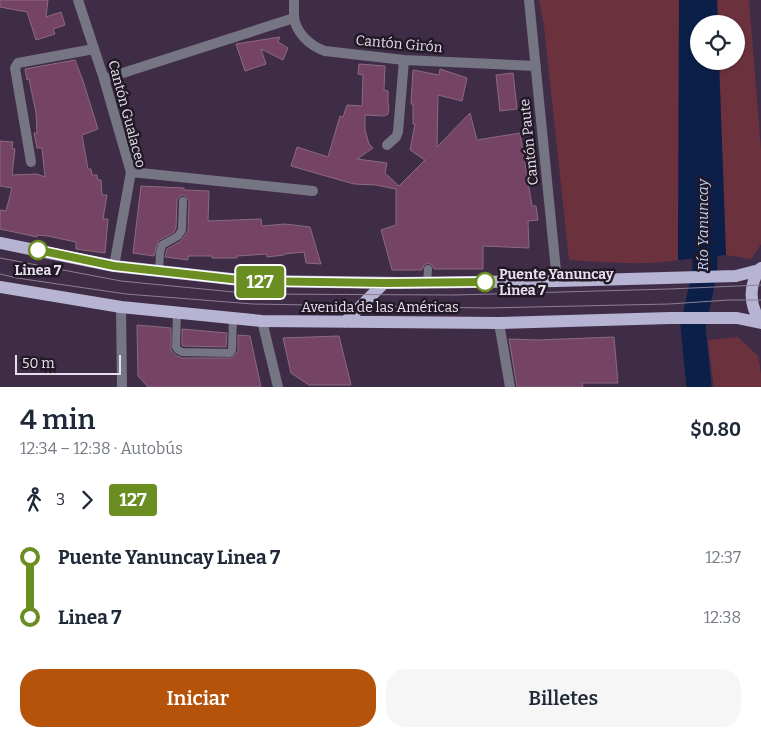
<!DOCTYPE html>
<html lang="es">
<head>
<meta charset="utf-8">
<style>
  :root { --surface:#fff; --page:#f6f6f7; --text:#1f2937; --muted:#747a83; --accent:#b45309 }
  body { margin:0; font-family:Bitter,serif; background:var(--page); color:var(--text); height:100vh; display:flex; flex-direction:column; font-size:19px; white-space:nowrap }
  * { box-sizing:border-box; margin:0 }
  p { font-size:16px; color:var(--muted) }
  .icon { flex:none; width:28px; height:28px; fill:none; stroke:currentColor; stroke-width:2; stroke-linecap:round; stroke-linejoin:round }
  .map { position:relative; height:387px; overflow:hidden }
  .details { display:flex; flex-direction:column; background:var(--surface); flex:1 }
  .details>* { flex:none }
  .badge { padding:0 10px; border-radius:4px; font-size:18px; line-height:32px }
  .buttons { position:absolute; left:690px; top:15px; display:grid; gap:10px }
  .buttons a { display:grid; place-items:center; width:55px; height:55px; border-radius:50%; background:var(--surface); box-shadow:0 1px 4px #0004; font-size:25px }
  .scale { position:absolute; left:15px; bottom:12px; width:106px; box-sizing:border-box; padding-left:5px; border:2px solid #e9deee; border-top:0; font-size:14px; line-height:18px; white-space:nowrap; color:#e9deee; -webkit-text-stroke:4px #211925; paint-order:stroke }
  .map>.badge { position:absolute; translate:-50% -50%; box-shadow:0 0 0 2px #fff }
  .legs { display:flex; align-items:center; gap:8px; height:55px; padding:0 20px; font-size:16px }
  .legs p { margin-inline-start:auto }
  .head { display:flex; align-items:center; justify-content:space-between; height:85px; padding:0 20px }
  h1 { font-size:28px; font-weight:600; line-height:38px }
  .action { display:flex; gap:10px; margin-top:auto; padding:10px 20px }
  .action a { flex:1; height:58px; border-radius:20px; background:var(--accent); color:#fff; font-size:20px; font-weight:600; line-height:58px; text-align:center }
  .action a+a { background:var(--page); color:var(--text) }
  ul { padding:0 20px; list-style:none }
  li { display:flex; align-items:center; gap:18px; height:60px; font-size:19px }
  li i { display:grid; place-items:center; width:8px; height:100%; margin:0 6px; background:currentColor }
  li i::after { content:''; width:12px; height:12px; margin:-6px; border:4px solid; border-radius:50%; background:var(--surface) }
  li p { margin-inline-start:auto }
  li:first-child i { background:linear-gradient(#0000 50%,currentColor 0) }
  li:last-child i { background:linear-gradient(currentColor 50%,#0000 0) }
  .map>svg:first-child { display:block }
</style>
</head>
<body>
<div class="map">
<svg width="761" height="387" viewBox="0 0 761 387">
  <rect width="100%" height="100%" fill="#3f2d47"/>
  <!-- green -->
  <path fill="#6b323e" d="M539,0H679L678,260C644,266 604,262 569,260L544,26Z
    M717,0H749L761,149V244L751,259L726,255L719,61H736V24H718Z
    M738,337L758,356L761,374V387H714L708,340Z"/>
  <!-- water -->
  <path fill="#0b1f49" d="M679,0H717L718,24H699V61H719L726,255L678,260Z"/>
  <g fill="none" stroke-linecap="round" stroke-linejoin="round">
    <!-- river -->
    <path stroke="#0b1f49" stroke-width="25" d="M699,387L693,326L705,271L704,224"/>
  </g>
  <!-- building -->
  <path fill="#754363" stroke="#8b6b7f" d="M0,0H48L46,17L61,12L65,25L53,29L55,34L36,40L27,12L0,7Z
    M280,37L278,42L288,48L283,60L261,49L266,64L245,71L236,44Z
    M75,60L83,81L98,129L82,135L88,169H91L92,175H97L98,180H101L102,195H107L103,219H108L105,253L76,249V242L48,236L37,235V237L0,229V210L6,211L12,188L0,186V141L13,142L12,148L15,149L12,175L37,174L45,177L42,148H37L34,133H37L36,113L29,79L27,80L25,69Z
    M359,64L385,66L384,90L388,91V105H389L388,114L384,116L365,115V130L369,144L373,148L357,159L387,163L385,173L399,186L425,160L410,150L415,124H413V104H411L413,70L439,75L440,69L467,78L462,101L438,95L437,147L470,113L477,140L520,133L532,206H536L538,220L528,221L529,248L483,246V269H434L432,265L428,263L424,265L422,270H392L381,230L396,225V189L376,185L354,184L291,166L297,147L328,157L340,116L343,117L347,105L362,106L363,75L358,74Z
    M513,73L517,109L500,111L496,75Z
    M141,186L184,188V190L209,191L208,221L261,219L262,226L285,224L310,227L321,264L306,263L304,252L284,254V255L267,257V254L237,256V258H212V256H188V260L165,257L167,249L181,241L188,231L189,201L186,197L184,195L180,196L177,200L176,228L174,232L158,241L154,256L133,253Z
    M137,325L171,328V350L175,355L182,358H232L238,351V335L250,336L261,387H148L138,376Z
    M182,329L227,333L226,347L183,346L182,345Z
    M339,336L351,385H309L291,373L283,338Z
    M614,337L618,383H582L583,387H517L509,339L537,340Z"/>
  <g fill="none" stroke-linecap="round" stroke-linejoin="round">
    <!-- lane -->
    <path stroke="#767584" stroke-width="8" d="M159,271L160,253L162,245L178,236L182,230L183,201
      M427,283L428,269
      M177,313L176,347L178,350L182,352L230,353L232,350L233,318"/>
    <!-- street -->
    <path stroke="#767584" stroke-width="10" d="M78,0L104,79L131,172L114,266
      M294,0C294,5 294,11 294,16C295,32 310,46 325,51L404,60L536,66
      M529,0L557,281
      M104,79L294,18
      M387,145L396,137L398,132L404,60
      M31,162L15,68L18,63L94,49
      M131,172L313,191
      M121,307L122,387
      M262,321L278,387
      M499,323L510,387"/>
    <!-- primary -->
    <path stroke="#b6b4d2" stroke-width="12" d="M0,243L114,266L249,281L401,283L557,281L736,276L759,270
      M761,268C748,284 749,306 761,322
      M0,287L121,307L262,321L499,323L670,318H737L761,323
      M345,322L384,283"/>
    <!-- tram -->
    <path stroke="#8d7e93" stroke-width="1" d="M0,258L121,281L254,294L455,295L669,289L761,285
      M0,274L17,278L126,294L253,304L487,308L669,304L729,300H761"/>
  </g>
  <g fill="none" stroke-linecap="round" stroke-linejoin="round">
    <defs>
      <path id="line-1" d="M38,250L114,266L249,281L384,283L485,282"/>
    </defs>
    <!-- line-1 casing -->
    <use href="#line-1" stroke="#fff" stroke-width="11"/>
    <!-- line-1 -->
    <use href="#line-1" stroke="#6b8e23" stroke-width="8"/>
  </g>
  <!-- markers -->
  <g fill="#fff" stroke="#6b8e23" stroke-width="2.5">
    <circle cx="38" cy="250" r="9"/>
    <circle cx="485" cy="282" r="9"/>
  </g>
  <g text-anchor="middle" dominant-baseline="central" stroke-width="5" stroke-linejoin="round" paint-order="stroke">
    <!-- street labels -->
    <g font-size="14" fill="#e9deee" stroke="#211925">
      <text transform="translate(399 44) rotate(5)">Cantón Girón</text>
      <text transform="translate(127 114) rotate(75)">Cantón Gualaceo</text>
      <text transform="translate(529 142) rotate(-96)">Cantón Paute</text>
      <text x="380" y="307">Avenida de las Américas</text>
    </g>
    <!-- stop labels -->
    <g font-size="14" font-weight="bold" fill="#e9deee" stroke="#211925">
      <text x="38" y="270">Linea 7</text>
      <text x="499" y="274" text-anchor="start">Puente Yanuncay<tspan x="499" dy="16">Linea 7</tspan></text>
    </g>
    <!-- water labels -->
    <g font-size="15" font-style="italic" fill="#b8d0fc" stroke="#211925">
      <text transform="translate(703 225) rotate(-90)">Río Yanuncay</text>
    </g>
  </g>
</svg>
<div class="buttons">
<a><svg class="icon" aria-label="locate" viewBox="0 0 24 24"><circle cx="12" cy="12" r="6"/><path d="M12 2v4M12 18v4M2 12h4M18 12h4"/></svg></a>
</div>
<div class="scale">50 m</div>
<b class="badge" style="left:260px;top:282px;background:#6b8e23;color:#fff">127</b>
</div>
<section class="details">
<div class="head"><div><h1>4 min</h1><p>12:34 – 12:38 · Autobús</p></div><b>$0.80</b></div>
<div class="legs"><svg class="icon" aria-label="walk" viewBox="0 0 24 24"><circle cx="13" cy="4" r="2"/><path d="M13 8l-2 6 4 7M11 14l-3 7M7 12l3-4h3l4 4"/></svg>3<svg class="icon" aria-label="forward" viewBox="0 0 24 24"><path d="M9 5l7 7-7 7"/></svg><b class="badge" style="background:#6b8e23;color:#fff">127</b></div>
<ul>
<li><i style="color:#6b8e23"></i><b>Puente Yanuncay Linea 7</b><p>12:37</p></li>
<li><i style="color:#6b8e23"></i><b>Linea 7</b><p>12:38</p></li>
</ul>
<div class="action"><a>Iniciar</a><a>Billetes</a></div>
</section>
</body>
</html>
